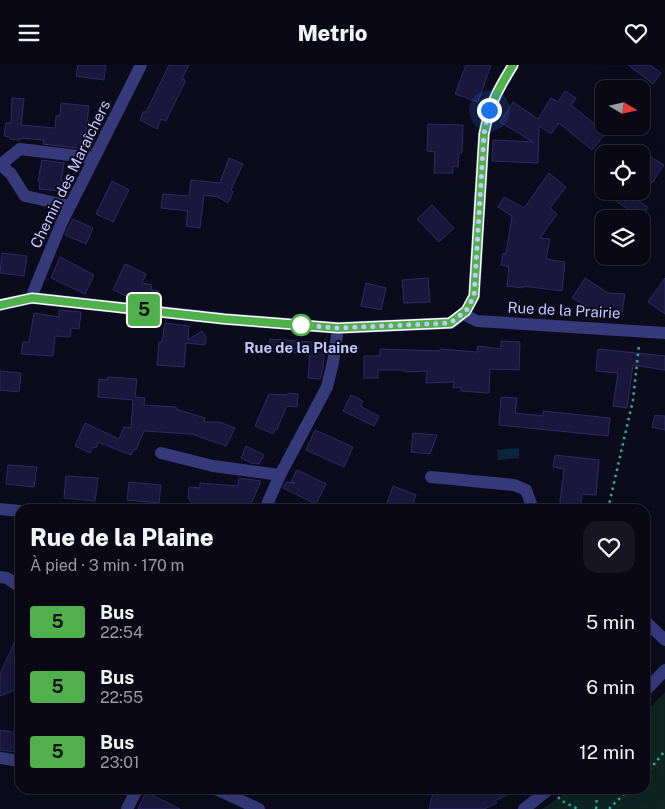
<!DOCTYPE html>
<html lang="fr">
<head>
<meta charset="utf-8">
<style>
  :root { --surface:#090814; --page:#171622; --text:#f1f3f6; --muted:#999aa0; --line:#292934 }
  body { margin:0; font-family:"Public Sans",sans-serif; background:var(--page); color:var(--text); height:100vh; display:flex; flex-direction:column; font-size:19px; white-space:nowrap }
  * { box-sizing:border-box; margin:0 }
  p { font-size:16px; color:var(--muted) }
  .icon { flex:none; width:28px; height:28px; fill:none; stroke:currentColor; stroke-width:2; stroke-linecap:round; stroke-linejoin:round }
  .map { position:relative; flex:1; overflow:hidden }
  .drawer { position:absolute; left:15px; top:439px; width:635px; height:290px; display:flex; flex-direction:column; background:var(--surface); border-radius:15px; box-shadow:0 5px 20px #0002,0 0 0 1px var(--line) }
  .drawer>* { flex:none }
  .badge { padding:0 10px; border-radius:4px; font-size:18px; line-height:32px }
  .needle { width:32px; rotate:99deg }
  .fabs { position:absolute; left:595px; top:15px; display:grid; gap:10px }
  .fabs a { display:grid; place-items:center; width:55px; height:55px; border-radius:10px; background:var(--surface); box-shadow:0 5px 20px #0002,0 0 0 1px var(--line); font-size:25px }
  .you { position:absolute; width:25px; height:25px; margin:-12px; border:4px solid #fff; border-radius:50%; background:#1a73e8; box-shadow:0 0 0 8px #1a73e833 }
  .map>.badge { position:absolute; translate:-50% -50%; box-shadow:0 0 0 2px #fff }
  .round { display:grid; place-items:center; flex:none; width:52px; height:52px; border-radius:15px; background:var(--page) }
  .overview { display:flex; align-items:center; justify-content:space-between; height:85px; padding:0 15px }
  h1 { font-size:24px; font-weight:800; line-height:38px }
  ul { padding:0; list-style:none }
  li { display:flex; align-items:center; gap:15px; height:65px; padding:0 15px }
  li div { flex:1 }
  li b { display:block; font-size:19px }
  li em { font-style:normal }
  li .badge { min-width:55px; font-weight:700; text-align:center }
  header { display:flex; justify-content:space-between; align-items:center; height:65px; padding:0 15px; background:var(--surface); font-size:22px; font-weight:800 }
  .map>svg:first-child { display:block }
</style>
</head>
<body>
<header><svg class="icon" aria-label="menu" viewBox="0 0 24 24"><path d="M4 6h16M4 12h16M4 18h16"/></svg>Metrio<svg class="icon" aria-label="heart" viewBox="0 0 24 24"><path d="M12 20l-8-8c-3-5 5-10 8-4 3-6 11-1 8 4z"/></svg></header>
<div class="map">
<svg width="665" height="744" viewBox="0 0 665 744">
  <rect width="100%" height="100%" fill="#0c0b1b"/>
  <!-- green -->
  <path fill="#0e2522" d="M665,627V744H542L572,724H645V648Z"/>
  <!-- water -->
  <path fill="#0b253f" d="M519,383V393L498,395L497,385Z"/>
  <!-- building -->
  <path fill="#1b173c" stroke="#2f2968" d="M78,0H106L104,15L76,11Z
    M169,0H189L182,14L185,15V17L166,56L161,54L157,64L140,55L143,47H146Z
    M466,0H491L478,37L455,29Z
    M628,0H650L661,8L653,19Z
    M565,26L576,33L571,40L606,68L592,85L559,58L551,69L539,61L538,98L492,96L493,75L533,77L500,57L513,37L538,54L551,33L558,37Z
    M12,33L24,34L21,60L55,63L56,51H60L61,38L89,41L86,66L88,67L86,84L43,79L44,75L20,73V75L10,74V72L4,71L6,58H11Z
    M428,59L463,60L462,88H459L458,102L453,101V108H434L435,87L427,86Z
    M641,86L664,100L652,118L641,111Z
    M229,93L243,99L231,125L233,127L228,138L218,132L204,130L200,163L186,161L188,146L161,143L163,129L189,131L191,115L220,118Z
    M42,95L64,98L60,126L39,124L40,116H38Z
    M549,108L566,122L550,143L557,149L540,173L550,174L546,194L565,197L562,226L523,221V223L507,221L509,202L501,200L503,188L506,189L512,151L498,142L504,132L524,143Z
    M112,116L129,125L113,157L96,149Z
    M600,126H624L648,142L640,154H626L631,146Z
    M432,140L454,163L439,177L417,154Z
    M73,154L93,163L86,179L65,170Z
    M2,188L27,191L24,211L0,208Z
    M60,192L94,210L85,229L51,213Z
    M125,199L146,209L142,218L152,220L151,225L159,226L158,237L133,234L113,225Z
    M428,213L430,237L404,238L402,215Z
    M585,213L608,228L625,229L622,248L592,244L572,233Z
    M665,213V249L648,237Z
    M366,218L386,223L381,245L361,241Z
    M59,245L81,247L79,264L71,263L70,272L55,271L53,291L21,289L23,277H29L34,248L59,252Z
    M165,258L189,261L188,275L202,266L206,272L205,280L186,278L184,302L157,300L159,277H162Z
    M270,274L325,278L323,303L320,314L308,313L310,289L268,286Z
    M501,276L520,277L519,305L490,304L489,328L461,326V322L453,323L454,317L426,318L427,306L405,307V305H378V313H364V291H380V284L440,286V284L477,287L478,281L501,284Z
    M598,284L665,291V305L633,300L627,343L613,341L618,308L596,306Z
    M0,306L21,308L19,327L0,325Z
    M108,312L137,314L135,332L145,333L144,340L176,342V344L205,353L204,357H219L235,363L226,381L191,369L144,366L136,385L134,384L131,390L98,377L96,383L93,382L90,388L75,381L85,358L119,374L124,362L131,363L133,335L98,332L99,314L107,315Z
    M288,328L298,329L297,342L287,341L277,364H276L273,369L255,361L269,329L287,330Z
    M351,330L363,336L360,341L379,351L374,361L343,346Z
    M501,332L517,333L515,348L543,351V346L610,353L608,371L499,360Z
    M655,350L665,351V365L652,362Z
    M315,365L353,382L344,402L306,385Z
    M413,368L437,370L430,389L411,387Z
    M246,381L264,390L259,399L251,398L241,393Z
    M555,390L599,395L596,430L582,429L580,444H559L564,404L553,402Z
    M8,400L37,402L34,422L6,419Z
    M297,405L326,419L316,439L283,423L286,417L295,418L291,417Z
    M66,411L98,413L95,436L64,433Z
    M239,413L261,416L249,444H196L188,433L189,422L200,423V418L238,421Z
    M129,417L161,420L159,438L127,435Z
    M393,421L416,430L411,444H385Z
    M20,565V623L0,631V609Z
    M0,665L19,668L17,687L0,685Z
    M434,724H519L495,736L497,738L484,744H429Z
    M146,727L180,744H138Z"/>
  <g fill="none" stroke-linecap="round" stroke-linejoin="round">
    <!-- path -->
    <path stroke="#2dac97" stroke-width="2.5" stroke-dasharray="2.5 4" stroke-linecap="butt" d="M608,444L633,335L639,280
      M645,710L665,686
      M558,732L562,736L578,744
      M596,744L597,732
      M609,744L629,724"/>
    <!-- street -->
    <path stroke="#363a7b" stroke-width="12" d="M0,100L20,84L94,93
      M1,100L11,109L25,131L70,141
      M32,233L34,225L62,157L141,0
      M0,240L32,233L225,254L338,263L451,258L466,246L474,231L484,69C490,39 497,26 513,0
      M463,249L477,256L665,268
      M161,388L213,401L280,410
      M431,412L514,420L526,425L533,444
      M0,444L20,446
      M265,444L280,410L327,322L333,297L338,263
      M0,512L7,513L20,522
      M645,556L665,575
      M645,626L665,605
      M0,693L20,696
      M216,724L259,744
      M127,744L137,724
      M524,744L549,724"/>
  </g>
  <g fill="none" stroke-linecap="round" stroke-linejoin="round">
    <defs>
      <path id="line" d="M0,240L32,233L224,254L338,263L450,258L466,246L474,231L484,69C490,39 497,26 513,0"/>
    </defs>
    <!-- line casing -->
    <use href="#line" stroke="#fff" stroke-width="11"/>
    <!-- line -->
    <use href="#line" stroke="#50b04b" stroke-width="8"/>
    <!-- walk -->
    <path stroke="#c6c6ff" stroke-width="5" stroke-dasharray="0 9" d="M301,260L338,263L450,258L466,246L474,231L484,69L489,45"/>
  </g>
  <!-- markers -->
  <circle fill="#fff" stroke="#50b04b" stroke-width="2.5" cx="301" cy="260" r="10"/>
  <g text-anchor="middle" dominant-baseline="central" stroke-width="4" stroke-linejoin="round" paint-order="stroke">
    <!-- street labels -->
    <g font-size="15" fill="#c6c6ff" stroke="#0c0b1b">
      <text transform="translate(70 109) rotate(-64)">Chemin des Maraîchers</text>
      <text transform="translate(564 245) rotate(3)">Rue de la Prairie</text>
    </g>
    <!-- stop labels -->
    <g font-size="15" font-weight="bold" fill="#c6c6ff" stroke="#0c0b1b">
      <text x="301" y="282">Rue de la Plaine</text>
    </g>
  </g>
</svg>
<div class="fabs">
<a><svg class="needle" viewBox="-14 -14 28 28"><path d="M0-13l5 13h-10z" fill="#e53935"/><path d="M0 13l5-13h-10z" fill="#999aa0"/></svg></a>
<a><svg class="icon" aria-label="locate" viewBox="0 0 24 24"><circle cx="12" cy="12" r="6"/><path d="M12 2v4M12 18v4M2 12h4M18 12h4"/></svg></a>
<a><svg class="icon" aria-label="layers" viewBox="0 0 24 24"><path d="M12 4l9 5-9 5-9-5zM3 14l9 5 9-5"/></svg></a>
</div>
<div class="you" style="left:489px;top:45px"></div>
<b class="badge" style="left:144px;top:245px;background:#50b04b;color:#111">5</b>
<section class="drawer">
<div class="overview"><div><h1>Rue de la Plaine</h1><p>À pied · 3 min · 170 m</p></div><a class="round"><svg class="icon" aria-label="heart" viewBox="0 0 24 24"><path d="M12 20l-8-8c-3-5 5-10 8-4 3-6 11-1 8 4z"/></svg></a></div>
<ul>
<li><span class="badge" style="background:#50b04b;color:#111">5</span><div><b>Bus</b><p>22:54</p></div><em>5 min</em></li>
<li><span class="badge" style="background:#50b04b;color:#111">5</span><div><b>Bus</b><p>22:55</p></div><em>6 min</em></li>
<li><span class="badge" style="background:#50b04b;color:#111">5</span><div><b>Bus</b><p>23:01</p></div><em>12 min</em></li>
</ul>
</section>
</div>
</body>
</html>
